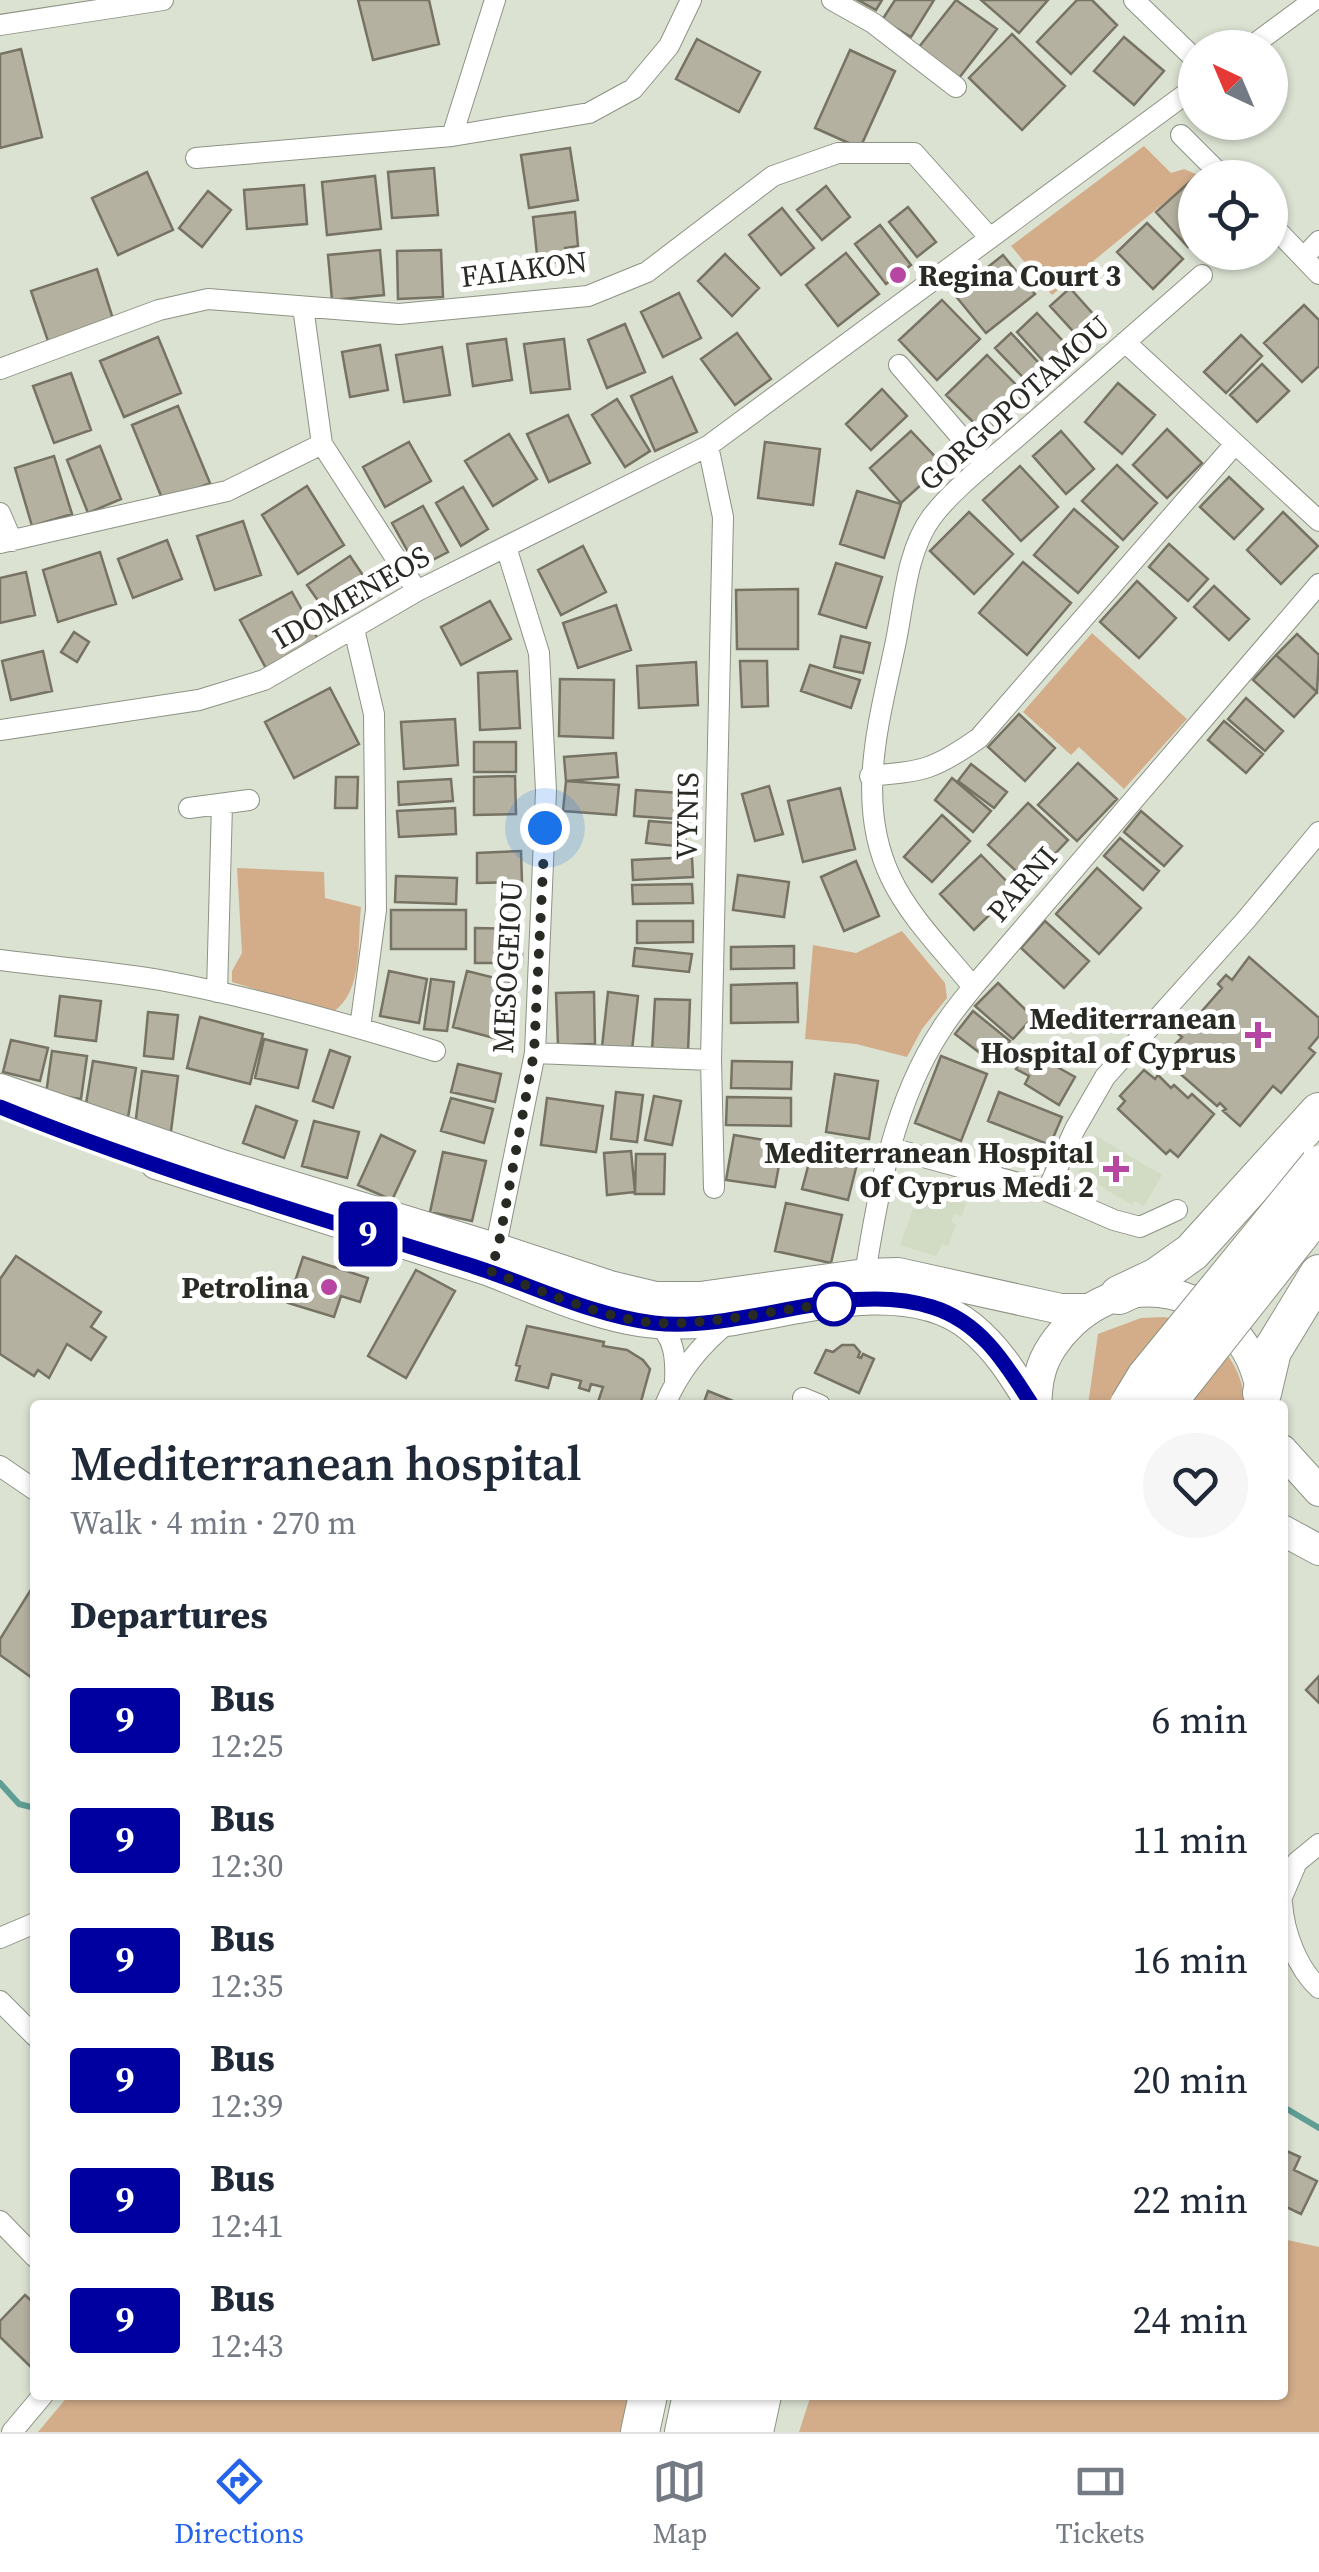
<!DOCTYPE html>
<html lang="en">
<head>
<meta charset="utf-8">
<style>
  :root { --surface:#fff; --page:#f6f6f7; --text:#1f2937; --muted:#747a83; --line:#e0e1e3; --accent:#2563eb }
  body { margin:0; font-family:"Source Serif 4",serif; background:var(--page); color:var(--text); height:100vh; display:flex; flex-direction:column; font-size:38px; white-space:nowrap }
  * { box-sizing:border-box; margin:0 }
  p { font-size:32px; color:var(--muted) }
  .icon { flex:none; width:55px; height:55px; fill:none; stroke:currentColor; stroke-width:2; stroke-linecap:round; stroke-linejoin:round }
  .map { position:relative; flex:1; overflow:hidden }
  .panel { position:absolute; left:30px; top:1400px; width:1258px; height:1000px; display:flex; flex-direction:column; background:var(--surface); border-radius:10px; box-shadow:0 2px 8px #0004 }
  .panel>* { flex:none }
  .badge { padding:0 20px; border-radius:8px; font-size:35px; line-height:65px }
  .needle { width:65px; rotate:316deg }
  .fabs { position:absolute; left:1178px; top:30px; display:grid; gap:20px }
  .fabs a { display:grid; place-items:center; width:110px; height:110px; border-radius:50%; background:var(--surface); box-shadow:0 2px 8px #0004; font-size:50px }
  .you { position:absolute; width:50px; height:50px; margin:-25px; border:8px solid #fff; border-radius:50%; background:#1a73e8; box-shadow:0 0 0 15px #1a73e833 }
  .map>.badge { position:absolute; translate:-50% -50%; box-shadow:0 0 0 5px #fff }
  h2 { padding:0 40px; font-size:38px; line-height:90px }
  .round { display:grid; place-items:center; flex:none; width:105px; height:105px; border-radius:52px; background:var(--page) }
  .head { display:flex; align-items:center; justify-content:space-between; height:170px; padding:0 40px }
  h1 { font-size:48px; font-weight:600; line-height:75px }
  ul { padding:0; list-style:none }
  li { display:flex; align-items:center; gap:30px; height:120px; padding:0 40px }
  li div { flex:1 }
  li b { display:block; font-size:38px }
  li em { font-style:normal }
  li .badge { min-width:110px; font-weight:700; text-align:center }
  .tab-bar { display:flex; justify-content:space-around; align-items:center; height:140px; border-top:2px solid var(--line); background:var(--surface); font-size:28px; color:var(--muted) }
  .tab-bar a { display:grid; justify-items:center; gap:5px }
  .tab-bar .active { color:var(--accent) }
  .map>svg:first-child { display:block }
</style>
</head>
<body>
<div class="map">
<svg width="1319" height="2432" viewBox="0 0 1319 2432">
  <rect width="100%" height="100%" fill="#dbe2d2"/>
  <!-- built -->
  <path fill="#d2dbc3" d="M1095,1135L1162,1175L1144,1206L1135,1201L1132,1205L1078,1173L1083,1165L1080,1162Z
    M928,1188L942,1191L966,1203L962,1216L954,1214L951,1222L956,1224L948,1246L942,1244L936,1256L900,1245L913,1209L917,1210Z"/>
  <!-- green -->
  <path fill="#d3ad8a" d="M1144,146L1171,173L1184,169L1198,175L1052,295L1011,246Z
    M1092,633L1187,719L1124,789L1079,747L1071,755L1023,712Z
    M237,868L324,872L325,898L361,907C357,941 364,991 333,1012L324,1011L232,982V971L242,953Z
    M902,931L945,983L947,998L922,1029L907,1057L856,1044L805,1039L813,945L856,953Z
    M1164,1317C1208,1324 1243,1359 1245,1405H1088L1098,1334L1141,1318Z
    M1283,2239L1319,2247V2432H799L811,2395H1282Z
    M69,2395H617L628,2400L623,2432H38Z"/>
  <g fill="none" stroke-linecap="round" stroke-linejoin="round">
    <!-- stream -->
    <path stroke="#5e9e94" stroke-width="6" d="M0,1783L19,1804L35,1808
      M1282,2106L1319,2128"/>
  </g>
  <!-- building -->
  <path fill="#b5b1a0" stroke="#777364" stroke-width="2.5" d="M358,0H429L439,44L373,60Z
    M858,0H882L876,10Z
    M895,0H934L911,37L882,20Z
    M956,0L997,29L959,78L919,47Z
    M981,0H1048L1019,33Z
    M1077,0H1092L1117,25L1071,74L1037,42Z
    M1012,34L1065,86L1022,130L969,78Z
    M1124,37L1164,71L1134,105L1094,71Z
    M697,39L760,72L739,112L676,79Z
    M21,49L42,137L0,148V54Z
    M850,50L895,71L860,148L815,128Z
    M570,148L578,200L529,208L521,155Z
    M434,168L438,215L392,218L388,172Z
    M147,172L173,230L118,255L92,198Z
    M375,176L381,229L327,235L322,182Z
    M1194,178L1195,241L1188,247L1156,212Z
    M304,185L307,224L247,229L244,190Z
    M826,186L850,217L822,240L797,210Z
    M208,191L231,210L202,247L179,228Z
    M908,207L936,242L917,257L889,222Z
    M782,208L814,248L781,275L749,235Z
    M575,212L578,246L565,248L566,261L538,264L533,217Z
    M1147,223L1183,259L1153,289L1117,252Z
    M880,225L911,265L886,284L855,244Z
    M380,250L384,295L332,300L328,255Z
    M441,250L443,297L398,299L397,251Z
    M846,253L879,294L838,326L806,285Z
    M725,254L759,288L732,316L698,281Z
    M1003,255L1035,294L986,333L954,294Z
    M97,269L114,322L49,344L31,291Z
    M1070,288L1102,324L1082,341L1050,306Z
    M679,293L701,338L663,357L641,312Z
    M942,300L980,339L937,380L899,340Z
    M1304,305L1319,320V366L1302,382L1264,343Z
    M1037,313L1075,354L1054,373L1017,332Z
    M625,324L645,372L607,388L588,340Z
    M737,333L771,379L735,405L701,359Z
    M1011,333L1051,376L1036,391L995,348Z
    M1241,335L1262,356L1226,393L1204,372Z
    M158,337L181,393L124,417L100,361Z
    M506,339L512,380L473,386L467,344Z
    M564,339L570,389L531,393L524,344Z
    M380,345L388,390L350,397L342,352Z
    M442,347L450,395L404,402L396,355Z
    M987,355L1025,394L985,434L946,395Z
    M1262,364L1289,391L1257,422L1230,395Z
    M71,373L91,430L54,443L33,386Z
    M672,377L697,432L655,451L631,396Z
    M1118,383L1155,415L1122,454L1085,422Z
    M882,389L907,416L871,450L846,424Z
    M617,399L650,451L625,467L592,415Z
    M178,406L210,483L164,503L132,425Z
    M568,415L590,463L549,482L527,434Z
    M1167,429L1202,463L1167,498L1133,465Z
    M911,431L943,465L901,503L870,468Z
    M1061,431L1094,469L1066,494L1033,456Z
    M509,434L537,479L493,506L465,461Z
    M409,442L431,481L385,507L363,467Z
    M765,442L820,449L813,505L758,498Z
    M100,446L121,499L88,513L67,460Z
    M54,456L72,514L32,526L15,468Z
    M1117,465L1157,503L1123,540L1082,501Z
    M1020,466L1058,507L1021,541L983,500Z
    M1229,477L1263,509L1234,539L1200,507Z
    M307,486L344,545L298,574L262,515Z
    M463,487L488,529L461,546L436,503Z
    M857,491L901,504L884,558L840,544Z
    M423,506L448,552L417,568L392,523Z
    M1074,509L1118,547L1078,593L1034,555Z
    M969,512L1013,554L974,594L930,551Z
    M1283,512L1318,546L1281,584L1247,550Z
    M243,521L261,575L215,590L197,536Z
    M167,540L182,579L133,598L118,559Z
    M1169,544L1208,579L1188,601L1149,567Z
    M583,546L606,592L561,615L538,570Z
    M100,552L116,604L58,622L43,570Z
    M350,556L375,593L333,622L307,585Z
    M1023,562L1071,603L1027,655L979,613Z
    M836,563L882,577L866,628L819,614Z
    M26,572L35,615L0,623V578Z
    M1137,581L1176,618L1139,658L1100,622Z
    M1214,586L1249,619L1229,640L1194,607Z
    M798,589V649H737L736,590Z
    M292,592L320,643L268,672L240,620Z
    M490,601L511,639L461,665L441,627Z
    M616,605L631,650L578,668L563,623Z
    M74,632L89,642L77,662L61,652Z
    M1297,634L1319,655L1317,692L1276,655Z
    M841,636L870,643L863,673L834,667Z
    M43,651L52,691L11,700L2,661Z
    M1276,655L1317,692L1294,717L1253,680Z
    M740,661H767L768,706L742,707Z
    M696,662L698,705L639,708L637,666Z
    M810,665L860,680L851,708L801,691Z
    M517,671L520,728L480,730L478,673Z
    M560,679L614,680L613,738L559,736Z
    M330,688L359,744L294,778L265,722Z
    M1246,698L1283,731L1265,751L1228,719Z
    M1019,714L1055,748L1025,781L988,747Z
    M455,719L458,765L404,769L401,722Z
    M1224,721L1263,754L1246,773L1208,740Z
    M474,742H516V772H474Z
    M616,753L618,777L566,781L564,757Z
    M1078,763L1117,799L1077,841L1038,805Z
    M971,764L1007,792L994,808L958,781Z
    M515,776L516,814L474,815V777Z
    M336,777H358L357,808H335Z
    M952,778L991,811L973,832L935,800Z
    M451,779L453,801L399,805L398,782Z
    M566,781L619,785L616,815L563,811Z
    M769,786L783,834L755,841L742,794Z
    M840,788L855,849L803,862L788,801Z
    M636,790L694,794L692,820L634,816Z
    M1028,803L1068,840L1028,882L988,845Z
    M455,808L456,834L399,837L397,811Z
    M1141,811L1182,846L1164,866L1124,832Z
    M942,815L970,841L932,882L904,857Z
    M649,821L687,824L685,847L646,843Z
    M1120,838L1159,871L1143,890L1104,856Z
    M521,851L522,882L477,883V853Z
    M981,855L1015,890L974,930L940,894Z
    M692,857L693,877L633,880L632,860Z
    M856,861L879,916L844,931L821,877Z
    M1097,868L1141,908L1099,954L1056,914Z
    M738,875L789,882L784,917L733,910Z
    M396,876L457,878L456,904L395,902Z
    M692,884L693,903L633,904L632,885Z
    M391,910H466V949H391Z
    M637,921H693V942L637,943Z
    M1045,921L1089,961L1064,988L1021,948Z
    M475,928L522,929V963H475Z
    M794,946V968L731,969V947Z
    M635,948L692,954L689,972L633,966Z
    M1249,957L1319,1018V1036L1309,1048L1315,1053L1281,1093L1273,1086L1240,1126L1223,1111L1226,1109L1220,1103L1217,1106L1162,1058L1182,1037L1176,1032L1185,1023L1189,1026L1222,988L1218,984L1226,975L1232,980Z
    M389,971L427,979L419,1023L380,1016Z
    M467,971L519,984L505,1041L453,1027Z
    M431,979L454,982L447,1031L424,1029Z
    M797,983L798,1022L731,1023V985Z
    M998,983L1033,1017L1013,1039L975,1006Z
    M594,992L595,1044L558,1045L556,993Z
    M608,992L638,996L632,1050L602,1047Z
    M60,996L101,1001L96,1041L55,1036Z
    M655,999L690,1000L688,1053L652,1051Z
    M973,1011L1010,1041L993,1063L955,1034Z
    M148,1012L178,1015L173,1059L144,1056Z
    M200,1017L263,1034L250,1084L187,1068Z
    M264,1039L307,1050L298,1088L255,1078Z
    M11,1040L48,1048L40,1081L3,1072Z
    M330,1050L350,1057L333,1108L313,1101Z
    M1027,1050L1075,1077L1059,1105L1025,1084L1029,1076L1016,1069Z
    M52,1051L87,1056L81,1099L46,1094Z
    M941,1056L987,1074L961,1141L915,1123Z
    M93,1061L136,1068L127,1124L84,1116Z
    M732,1061L792,1062L791,1089L731,1088Z
    M458,1064L501,1074L495,1102L451,1092Z
    M1144,1070L1155,1079L1158,1075L1171,1088L1174,1085L1188,1098L1192,1094L1214,1114L1178,1157L1170,1150L1166,1154L1118,1109L1125,1101L1120,1096Z
    M142,1071L178,1076L170,1139L134,1134Z
    M835,1074L878,1081L869,1139L826,1132Z
    M616,1092L643,1095L637,1142L611,1139Z
    M999,1092L1062,1117L1050,1145L988,1121Z
    M654,1096L681,1101L672,1145L645,1140Z
    M727,1097L791,1098V1126L726,1125Z
    M451,1098L493,1109L484,1143L441,1131Z
    M547,1098L603,1106L596,1152L541,1145Z
    M256,1106L297,1121L284,1158L243,1143Z
    M314,1121L359,1132L347,1178L302,1166Z
    M381,1135L415,1151L392,1200L358,1185Z
    M734,1135L783,1143L775,1187L726,1180Z
    M813,1148L858,1160L848,1200L802,1189Z
    M631,1151L635,1192L607,1195L604,1153Z
    M443,1152L486,1161L472,1221L430,1212Z
    M636,1154H665L664,1194H635Z
    M786,1203L842,1215L831,1263L775,1251Z
    M16,1256L101,1312L91,1327L106,1337L91,1360L67,1344L49,1378L38,1370L34,1376L0,1354V1279Z
    M303,1257L368,1278L360,1302L341,1296L334,1317L288,1303Z
    M416,1270L455,1291L406,1378L368,1356Z
    M527,1326L604,1342L603,1346L627,1350L643,1360L650,1369L640,1405H597L603,1387L591,1384L589,1391L579,1388L581,1381L552,1374L548,1388L516,1380L520,1366L516,1365Z
    M842,1345H854L860,1352L858,1357L861,1358L863,1354L874,1359L859,1393L815,1373L826,1350L833,1352Z
    M708,1391L733,1401L731,1405H703Z
    M35,1583V1680L0,1655V1639Z
    M1319,1676V1703L1306,1690Z
    M1282,2149L1300,2157L1294,2170L1317,2181L1301,2214L1282,2205Z
    M25,2295L35,2304L34,2370L0,2337V2321Z"/>
  <g fill="none" stroke-linecap="round" stroke-linejoin="round">
    <defs>
      <path id="street" d="M832,0L873,23L956,87
        M1134,0L1195,59
        M0,25L163,0
        M1249,48L1314,0
        M1181,135L1224,178
        M452,136L495,0
        M196,158L452,136L589,113L633,89L669,46L691,0
        M1270,223L1319,274
        M1304,257L1319,241
        M303,307L322,444L417,591
        M1125,342L1319,521
        M899,365L985,465
        M0,369L159,310L208,299L399,314L588,296L647,272L773,176L838,153H914L990,238
        M708,446L723,517L711,1060L714,1188
        M0,513L12,541
        M0,543L227,491L322,444
        M354,629L374,714L376,910L360,1028
        M0,730L199,700L264,680L417,591L708,446L1195,87
        M870,776C924,771 934,770 979,738L1235,444
        M189,808L249,800
        M0,960C53,967 107,971 160,980C253,997 345,1023 435,1051
        M973,987C945,952 910,918 891,878C854,802 880,718 896,641C904,601 907,551 931,518C953,488 997,455 1025,430C1084,378 1143,327 1202,275
        M217,992L222,804
        M535,1053L711,1060
        M891,1148L1047,1191L1114,1220L1140,1227L1177,1210
        M1047,1191L1075,1129L1105,1077L1245,921L1319,832
        M493,1260L535,1053L546,791L539,653L506,547
        M865,1274C878,1192 894,1101 941,1030C950,1015 962,1001 973,987L1319,584
        M655,1323C675,1335 676,1360 675,1381
        M803,1398L820,1405
        M665,1405C679,1371 700,1345 729,1322
        M0,1466L35,1490
        M1282,1897L1297,1862L1319,1844
        M1282,1903C1284,1932 1297,1968 1319,1988
        M0,1938L35,1923
        M0,2001L35,2036
        M0,2221L35,2257
        M12,2432L43,2395"/>
      <path id="secondary" d="M0,1089L219,1164L498,1249L610,1286L656,1297H700L865,1274L898,1273L1061,1309H1087
        M156,1164L490,1271C538,1290 605,1320 657,1323C681,1324 710,1323 734,1320C803,1308 911,1277 971,1327C998,1349 1014,1376 1032,1405
        M1036,1405C1037,1395 1037,1384 1040,1374C1044,1355 1058,1336 1072,1323C1144,1256 1250,1303 1262,1397
        M1282,1450L1319,1491
        M1282,1530L1319,1550"/>
      <path id="highway" d="M1119,1295L1157,1277L1192,1252L1319,1112
        M1262,1393L1272,1351L1319,1274
        M640,2432L648,2395
        M684,2432L692,2395
        M716,2432L724,2395
        M754,2432L762,2395"/>
    </defs>
    <!-- street casing -->
    <use href="#street" stroke="#8d9384" stroke-width="22"/>
    <!-- secondary casing -->
    <use href="#secondary" stroke="#8d9384" stroke-width="32"/>
    <!-- highway casing -->
    <use href="#highway" stroke="#8d9384" stroke-width="40"/>
    <!-- street -->
    <use href="#street" stroke="#fff" stroke-width="20"/>
    <!-- secondary -->
    <use href="#secondary" stroke="#fff" stroke-width="30"/>
    <!-- highway -->
    <use href="#highway" stroke="#fff" stroke-width="38"/>
    <defs>
      <path id="highway-bridge" d="M1129,1405L1146,1377L1319,1165
        M1165,1405L1319,1210"/>
    </defs>
    <!-- highway-bridge casing -->
    <use href="#highway-bridge" stroke="#8d9384" stroke-width="40" stroke-linecap="butt"/>
    <!-- highway-bridge -->
    <use href="#highway-bridge" stroke="#fff" stroke-width="38"/>
  </g>
  <g fill="none" stroke-linecap="round" stroke-linejoin="round">
    <defs>
      <path id="line" d="M0,1107C152,1169 310,1215 466,1264C528,1283 589,1315 654,1323C743,1333 846,1279 932,1307C981,1322 1006,1364 1032,1405"/>
    </defs>
    <!-- line casing -->
    <use href="#line" stroke="#fff" stroke-width="22"/>
    <!-- line -->
    <use href="#line" stroke="#0000a0" stroke-width="15"/>
    <!-- walk -->
    <path stroke="#282a24" stroke-width="10" stroke-dasharray="0 18" d="M545,828L534,1053L498,1248L490,1271C536,1289 609,1321 658,1323C718,1325 775,1309 834,1304"/>
  </g>
  <!-- markers -->
  <g fill="#b746a2" stroke="#fff" stroke-width="4">
    <circle cx="898" cy="275" r="10"/>
    <path d="M1253 1020h10v10h10v10h-10v10h-10v-10h-10v-10h10z"/>
    <path d="M1111 1154h10v10h10v10h-10v10h-10v-10h-10v-10h10z"/>
    <circle cx="329" cy="1287" r="10"/>
  </g>
  <circle fill="#fff" stroke="#0000a0" stroke-width="5" cx="834" cy="1304" r="20"/>
  <g text-anchor="middle" dominant-baseline="central" stroke-width="10" stroke-linejoin="round" paint-order="stroke">
    <!-- street labels -->
    <g font-size="30" fill="#282a24" stroke="#fff">
      <text transform="translate(524 269) rotate(-7)">FAIAKON</text>
      <text transform="translate(1014 403) rotate(-42)">GORGOPOTAMOU</text>
      <text transform="translate(351 597) rotate(-30)">IDOMENEOS</text>
      <text transform="translate(687 816) rotate(-89)">VYNIS</text>
      <text transform="translate(1022 884) rotate(-49)">PARNI</text>
      <text transform="translate(507 967) rotate(-87)">MESOGEIOU</text>
    </g>
    <!-- poi labels -->
    <g font-size="30" font-weight="bold" fill="#282a24" stroke="#fff" text-anchor="end">
      <text x="918" y="275" text-anchor="start">Regina Court 3</text>
      <text x="1236" y="1018">Mediterranean<tspan x="1236" dy="34">Hospital of Cyprus</tspan></text>
      <text x="1094" y="1152">Mediterranean Hospital<tspan x="1094" dy="34">Of Cyprus Medi 2</tspan></text>
      <text x="309" y="1287">Petrolina</text>
    </g>
  </g>
</svg>
<div class="fabs">
<a><svg class="needle" viewBox="-14 -14 28 28"><path d="M0-13l5 13h-10z" fill="#e53935"/><path d="M0 13l5-13h-10z" fill="#747a83"/></svg></a>
<a><svg class="icon" aria-label="locate" viewBox="0 0 24 24"><circle cx="12" cy="12" r="6"/><path d="M12 2v4M12 18v4M2 12h4M18 12h4"/></svg></a>
</div>
<div class="you" style="left:545px;top:828px"></div>
<b class="badge" style="left:368px;top:1234px;background:#0000a0;color:#fff">9</b>
<section class="panel">
<div class="head"><div><h1>Mediterranean hospital</h1><p>Walk · 4 min · 270 m</p></div><a class="round"><svg class="icon" aria-label="heart" viewBox="0 0 24 24"><path d="M12 20l-8-8c-3-5 5-10 8-4 3-6 11-1 8 4z"/></svg></a></div>
<h2>Departures</h2>
<ul>
<li><span class="badge" style="background:#0000a0;color:#fff">9</span><div><b>Bus</b><p>12:25</p></div><em>6 min</em></li>
<li><span class="badge" style="background:#0000a0;color:#fff">9</span><div><b>Bus</b><p>12:30</p></div><em>11 min</em></li>
<li><span class="badge" style="background:#0000a0;color:#fff">9</span><div><b>Bus</b><p>12:35</p></div><em>16 min</em></li>
<li><span class="badge" style="background:#0000a0;color:#fff">9</span><div><b>Bus</b><p>12:39</p></div><em>20 min</em></li>
<li><span class="badge" style="background:#0000a0;color:#fff">9</span><div><b>Bus</b><p>12:41</p></div><em>22 min</em></li>
<li><span class="badge" style="background:#0000a0;color:#fff">9</span><div><b>Bus</b><p>12:43</p></div><em>24 min</em></li>
</ul>
</section>
</div>
<nav class="tab-bar">
<a class="active"><svg class="icon" aria-label="directions" viewBox="0 0 24 24"><path d="M12 3l9 9-9 9-9-9zM9 14v-3h6M13 9l2 2-2 2"/></svg>Directions</a>
<a><svg class="icon" aria-label="map" viewBox="0 0 24 24"><path d="M3 6l6-2 6 2 6-2v14l-6 2-6-2-6 2zM9 4v14M15 6v14"/></svg>Map</a>
<a><svg class="icon" aria-label="tickets" viewBox="0 0 24 24"><path d="M3 7h18v10H3zM15 7v10"/></svg>Tickets</a>
</nav>
</body>
</html>
